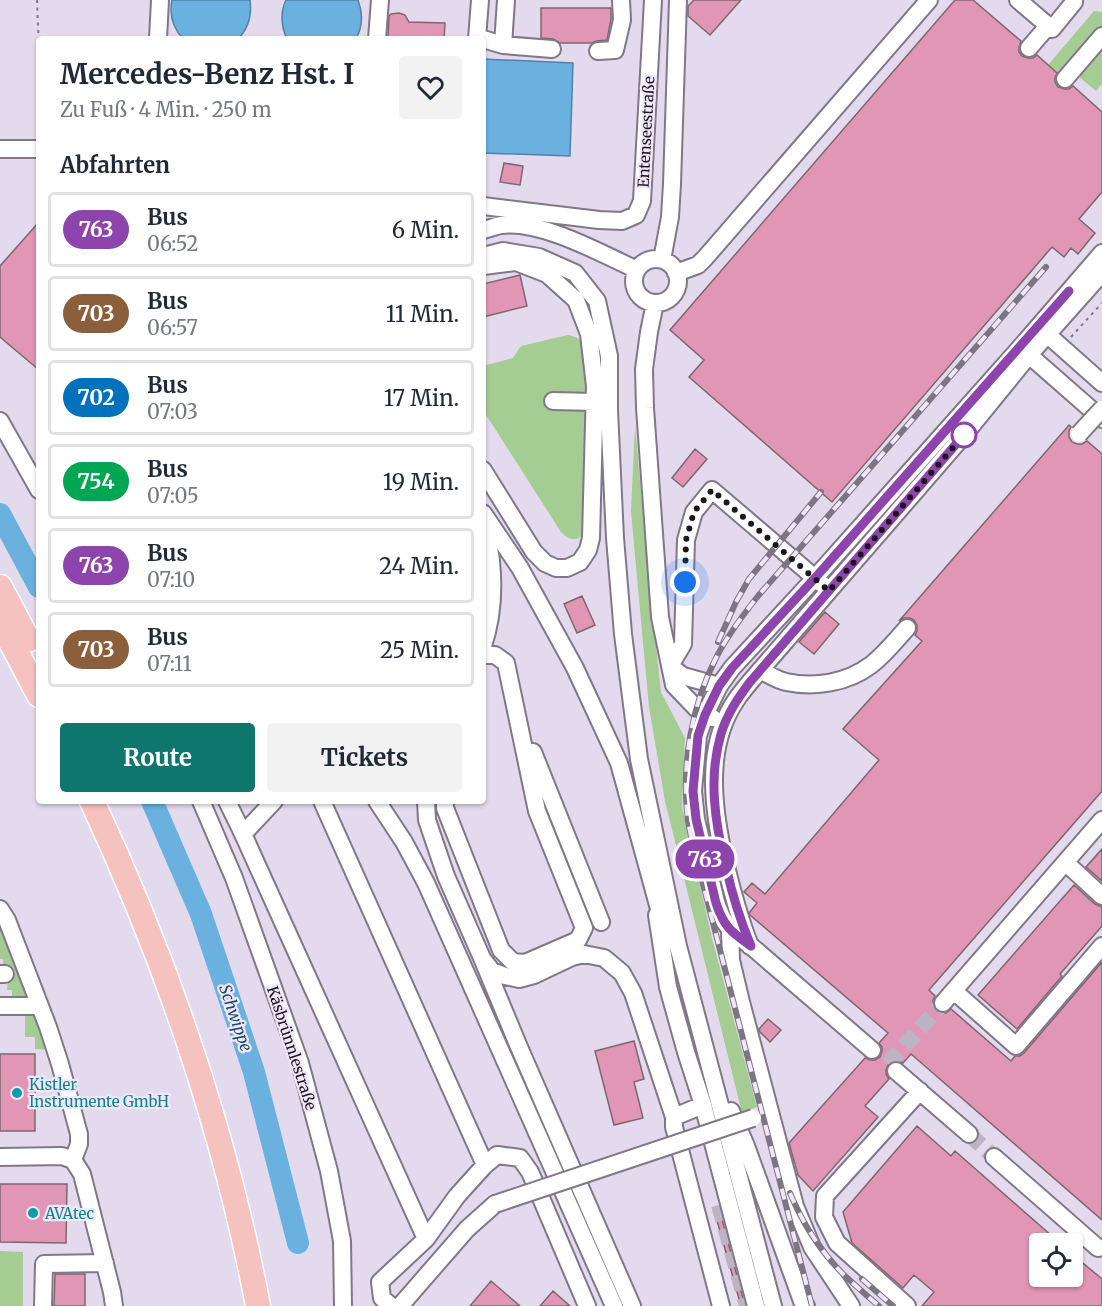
<!DOCTYPE html>
<html lang="de">
<head>
<meta charset="utf-8">
<style>
  :root { --surface:#fff; --page:#f2f2f3; --text:#1f2937; --muted:#747a83; --line:#e0e1e3; --accent:#0f766e }
  body { margin:0; font-family:Merriweather,serif; background:var(--page); color:var(--text); height:100vh; display:flex; flex-direction:column; font-size:22px; white-space:nowrap }
  * { box-sizing:border-box; margin:0 }
  p { font-size:20px; color:var(--muted) }
  .icon { flex:none; width:33px; height:33px; fill:none; stroke:currentColor; stroke-width:2; stroke-linecap:round; stroke-linejoin:round }
  .map { position:relative; flex:1; overflow:hidden }
  .side { position:absolute; left:36px; top:36px; width:450px; height:768px; display:flex; flex-direction:column; background:var(--surface); border-radius:6px; box-shadow:0 2px 4px #0004 }
  .side>* { flex:none }
  .badge { padding:0 12px; border-radius:20px; font-size:21px; line-height:39px }
  .controls { position:absolute; left:1029px; top:1233px; display:grid; gap:12px }
  .controls a { display:grid; place-items:center; width:54px; height:54px; border-radius:6px; background:var(--surface); box-shadow:0 2px 4px #0004; font-size:30px }
  .you { position:absolute; width:30px; height:30px; margin:-15px; border:4px solid #fff; border-radius:50%; background:#1a73e8; box-shadow:0 0 0 9px #1a73e833 }
  .map>.badge { position:absolute; translate:-50% -50%; box-shadow:0 0 0 3px #fff }
  h2 { padding:0 24px; font-size:22px; line-height:54px }
  .round { display:grid; place-items:center; flex:none; width:63px; height:63px; border-radius:6px; background:var(--page) }
  .headline { display:flex; align-items:center; justify-content:space-between; height:102px; padding:0 24px }
  h1 { font-size:28px; font-weight:700; line-height:45px }
  .action { display:flex; gap:12px; margin-top:auto; padding:12px 24px }
  .action a { flex:1; height:69px; border-radius:6px; background:var(--accent); color:#fff; font-size:24px; font-weight:700; line-height:69px; text-align:center }
  .action a+a { background:var(--page); color:var(--text) }
  ul { padding:0; list-style:none }
  li { display:flex; align-items:center; gap:18px; height:75px; margin:0 12px 9px; padding:0 12px; border:3px solid var(--line); border-radius:6px }
  li div { flex:1 }
  li b { display:block; font-size:22px }
  li em { font-style:normal }
  li .badge { min-width:66px; font-weight:700; text-align:center }
  .map>svg:first-child { display:block }
</style>
</head>
<body>
<div class="map">
<svg width="1102" height="1306" viewBox="0 0 1102 1306">
  <rect width="100%" height="100%" fill="#e4daed"/>
  <!-- green -->
  <path fill="#a4cc93" d="M1094,11L1102,12V27L1060,75L1048,65Z
    M1102,49V84L1096,91L1078,76Z
    M568,335C583,338 583,343 588,356L586,530C579,542 571,542 561,532L483,410V366L513,358L521,346Z
    M635,425L649,583L661,692L685,738L682,807L712,938L757,1107L742,1113L665,801L649,707L631,512Z
    M0,922H5L29,1000L12,1001V990H7L9,969H3V959H0Z
    M25,1013L39,1014L51,1050L35,1049V1037H25Z
    M0,1251L23,1252V1306H0Z"/>
  <!-- water -->
  <path fill="#6ab1e0" stroke="#5282a6" stroke-width="1.5" d="M172,0H250C252,15 249,28 238,39H183C173,28 169,15 172,0Z
    M286,0H358C363,13 363,26 356,39H287C281,26 280,13 286,0Z
    M483,59L573,63L570,156L483,153Z"/>
  <g fill="none" stroke-linecap="round" stroke-linejoin="round">
    <!-- river -->
    <path stroke="#6ab1e0" stroke-width="22" d="M0,514L39,587
      M152,801L201,914L254,1072L298,1243"/>
  </g>
  <!-- building -->
  <path fill="#e296b5" stroke="#7c676f" stroke-width="1.5" d="M694,0H741L710,35L688,16V6Z
    M955,0H973L1021,41L1019,47V52L1022,56L1028,58H1033L1037,55L1057,73L1055,78V82L1058,87L1064,89H1069L1073,86L1102,112V192L1079,219L1095,233L1078,254L1071,248L1064,257L1052,247L832,502L689,377L704,360L670,330Z
    M541,8H611V19L607,40L597,41L592,43H560L553,39L541,38Z
    M399,13L405,15L409,22L445,23L444,39H389L388,37L389,16L391,14Z
    M504,163L523,166L520,185L500,182Z
    M39,222V370L0,337V266Z
    M520,275L527,306L483,317V284Z
    M1069,425L1071,427L1069,431V437L1072,442L1077,444H1082L1087,441L1102,454V791L929,990L935,996L933,1000V1006L937,1011L942,1013H946L951,1009L1011,1061L1015,1056H1020L1024,1053L1102,962V1220L911,1054L903,1063L899,1061H893L888,1065L886,1070V1074L889,1079L865,1106L878,1117L813,1191L798,1175L789,1143L865,1058L871,1060H875L880,1057L882,1051V1047L879,1043L888,1033L750,915L749,913L757,903L744,892L752,883L765,894L879,760L843,729L922,641L915,635L917,631V625L914,620L910,618H904L899,621Z
    M695,449L707,459L683,487L672,478Z
    M582,596L595,625L577,633L564,604Z
    M825,612L839,624L814,654L799,642Z
    M1102,849V881L1086,867Z
    M1074,885L1095,904L1102,907V926L1060,974L1062,976L1017,1029L978,995Z
    M768,1019L781,1030L770,1042L760,1032L759,1029Z
    M634,1041L644,1079L634,1082L643,1118L614,1125L595,1051Z
    M0,1054H35V1131H0Z
    M917,1126L951,1156L955,1151L1061,1244H1040V1276H1072V1254L1102,1279V1306H922L934,1292L914,1275L903,1288L852,1243L843,1212Z
    M0,1184H67L66,1243L0,1242Z
    M719,1208L745,1306H741L714,1210Z
    M55,1274H85V1306H54Z
    M491,1281L520,1306H470Z
    M553,1291L570,1306H540Z"/>
  <g fill="none" stroke-linecap="round" stroke-linejoin="round">
    <!-- minor-tunnel -->
    <path stroke="#bcb3c3" stroke-width="16" stroke-dasharray="16 8" stroke-linecap="butt" d="M888,1064L943,1003
      M969,1134L994,1157
      M719,1205L747,1306"/>
    <defs>
      <path id="minor" d="M1018,0L1052,29L1074,2L1073,0
        M158,39L160,0
        M377,39L380,0
        M477,39L480,0
        M483,39L503,45L552,49
        M503,45L506,0
        M1029,48L1048,26
        M598,51L615,50L622,20L621,0
        M1065,79L1102,36
        M0,149H39
        M483,206L599,220L622,221L636,215L642,201L653,0
        M483,230C489,229 495,226 501,225C542,220 600,253 637,270
        M483,256L503,251L539,257L575,273L597,301L609,356V410L615,538L623,634L639,759L678,946L773,1306
        M634 281a22 22 0 1 1 44 0a22 22 0 1 1-44 0Z
        M662,260L670,217L672,184L678,0
        M483,266L516,262L547,274L576,300L589,334L595,386L591,538L588,550L580,562L567,568H556L545,563L534,552L483,470
        M676,273L698,265L705,258L929,0
        M655,303L649,332L644,369L645,408L660,617L674,685L696,708L705,715L713,718
        M1040,328L1102,383
        M1021,348L1102,419
        M553,401L595,402
        M0,421L39,490
        M483,513L520,568L575,668L619,763L664,927
        M483,524C486,536 490,549 491,561C494,590 492,619 483,646
        M760,670C768,674 777,680 786,682C815,688 847,683 871,665C885,654 896,640 907,628
        M719,686L683,676L670,666L683,644L686,540L694,512L712,490L822,584
        M533,752L601,922
        M201,801L234,878L300,1063L329,1171L342,1241L343,1306
        M227,801L243,834L426,1239
        M322,801L485,1165
        M377,801L404,842L426,883L614,1306
        M426,801L427,820L446,876L482,958L519,1047L632,1306
        M445,801V808L501,950L513,962L525,963L578,940L584,928L537,811L506,663L495,655H483
        M243,834L274,801
        M1066,863L1102,896
        M0,909L7,920L48,1027L60,1064L79,1134V1144L73,1160
        M657,915L668,987L686,1052L703,1105L756,1306
        M730,931L731,960L741,1002L795,1206L812,1247L851,1306
        M750,946C739,918 732,891 725,862C713,810 704,747 736,700C740,694 745,688 750,682L964,435L1029,355L1102,273
        M484,961L492,971L505,976L519,979L534,975L572,957L584,954L604,958L622,973L633,993L674,1117
        M0,974H5
        M954,991L1016,1046L1102,946
        M943,1003L1102,820
        M0,1006H40
        M872,1050L751,946C731,931 724,927 716,902L696,819L693,791L698,736L705,715L719,686L732,668L815,578L1020,348L1102,253
        M896,1071L969,1134
        M703,1105L674,1117V1127L721,1306
        M731,1111L746,1146L802,1301L806,1306
        M0,1157L62,1156L73,1160
        M994,1157L1098,1248
        M73,1160L82,1174L112,1292L114,1306
        M43,1306L44,1264L105,1263
        M391,1306L382,1298L380,1282L426,1239L457,1196L485,1165L497,1155L520,1158L530,1172L587,1306
        M400,1306L467,1229L495,1204
        M907,1306L837,1243L824,1217L825,1196L920,1091"/>
      <path id="highway" d="M0,587L28,640
        M0,621L39,695
        M92,801C167,962 225,1131 258,1306"/>
    </defs>
    <!-- minor casing -->
    <use href="#minor" stroke="#817788" stroke-width="20"/>
    <!-- highway casing -->
    <use href="#highway" stroke="#fff" stroke-width="27"/>
    <!-- path -->
    <path stroke="#7d7683" stroke-width="2" stroke-dasharray="3 4.5" stroke-linecap="butt" d="M37,0L39,51
      M1071,337L1102,303"/>
    <!-- minor -->
    <use href="#minor" stroke="#fff" stroke-width="16"/>
    <!-- highway -->
    <use href="#highway" stroke="#f6c2bf" stroke-width="24"/>
    <defs>
      <path id="rail" d="M718,642L736,602L749,579L821,492
        M790,1193C802,1222 821,1252 844,1275C855,1285 867,1296 879,1306
        M862,1279L893,1306
        M812,1306L696,857C693,845 690,833 688,821C681,766 691,706 717,656C728,635 743,615 758,596L1046,267"/>
    </defs>
    <!-- rail casing -->
    <use href="#rail" stroke="#7c7582" stroke-width="6"/>
    <!-- rail -->
    <use href="#rail" stroke="#f2e7fa" stroke-width="4" stroke-dasharray="11" stroke-linecap="butt"/>
    <defs>
      <path id="minor-bridge" d="M1079,434L1102,409
        M495,1204L753,1118"/>
    </defs>
    <!-- minor-bridge casing -->
    <use href="#minor-bridge" stroke="#817788" stroke-width="20" stroke-linecap="butt"/>
    <!-- minor-bridge -->
    <use href="#minor-bridge" stroke="#fff" stroke-width="16"/>
  </g>
  <g fill="none" stroke-linecap="round" stroke-linejoin="round">
    <defs>
      <path id="line" d="M964,435L750,682C738,698 727,714 721,734C708,778 715,823 726,867C732,894 740,920 751,946C731,932 724,927 716,903L696,819L693,791L698,736L705,715L719,686L732,668L815,578L1069,291"/>
    </defs>
    <!-- line casing -->
    <use href="#line" stroke="#fff" stroke-width="14"/>
    <!-- line -->
    <use href="#line" stroke="#8e44ad" stroke-width="9"/>
    <!-- walk -->
    <path stroke="#1a161d" stroke-width="6" stroke-dasharray="0 10.8" d="M685,582L686,540L694,512L712,490L829,591L964,435"/>
  </g>
  <!-- markers -->
  <circle fill="#fff" stroke="#8e44ad" stroke-width="3" cx="964" cy="435" r="12"/>
  <g fill="#0f9aa8" stroke="#f2e7fa" stroke-width="2">
    <circle cx="17" cy="1093" r="6"/>
    <circle cx="33" cy="1213" r="6"/>
  </g>
  <g text-anchor="middle" dominant-baseline="central" stroke-width="4.5" stroke-linejoin="round" paint-order="stroke">
    <!-- street labels -->
    <g font-size="15" fill="#1a161d" stroke="#f2e7fa">
      <text transform="translate(646 132) rotate(-87)">Entenseestraße</text>
      <text transform="translate(292 1048) rotate(72)">Käsbrünnlestraße</text>
    </g>
    <!-- culture labels -->
    <g font-size="15" fill="#0d838f" stroke="#f2e7fa" text-anchor="start">
      <text x="29" y="1084">Kistler<tspan x="29" dy="17">Instrumente GmbH</tspan></text>
      <text x="45" y="1213">AVAtec</text>
    </g>
    <!-- water labels -->
    <g font-size="16" font-style="italic" fill="#0f4867" stroke="#f2e7fa">
      <text transform="translate(236 1018) rotate(71)">Schwippe</text>
    </g>
  </g>
</svg>
<div class="controls">
<a><svg class="icon" aria-label="locate" viewBox="0 0 24 24"><circle cx="12" cy="12" r="6"/><path d="M12 2v4M12 18v4M2 12h4M18 12h4"/></svg></a>
</div>
<div class="you" style="left:685px;top:582px"></div>
<b class="badge" style="left:705px;top:859px;background:#8e44ad;color:#fff">763</b>
<section class="side">
<div class="headline"><div><h1>Mercedes-Benz Hst. I</h1><p>Zu Fuß · 4 Min. · 250 m</p></div><a class="round"><svg class="icon" aria-label="heart" viewBox="0 0 24 24"><path d="M12 20l-8-8c-3-5 5-10 8-4 3-6 11-1 8 4z"/></svg></a></div>
<h2>Abfahrten</h2>
<ul>
<li><span class="badge" style="background:#8e44ad;color:#fff">763</span><div><b>Bus</b><p>06:52</p></div><em>6 Min.</em></li>
<li><span class="badge" style="background:#8b5e3c;color:#fff">703</span><div><b>Bus</b><p>06:57</p></div><em>11 Min.</em></li>
<li><span class="badge" style="background:#0072bc;color:#fff">702</span><div><b>Bus</b><p>07:03</p></div><em>17 Min.</em></li>
<li><span class="badge" style="background:#00a651;color:#fff">754</span><div><b>Bus</b><p>07:05</p></div><em>19 Min.</em></li>
<li><span class="badge" style="background:#8e44ad;color:#fff">763</span><div><b>Bus</b><p>07:10</p></div><em>24 Min.</em></li>
<li><span class="badge" style="background:#8b5e3c;color:#fff">703</span><div><b>Bus</b><p>07:11</p></div><em>25 Min.</em></li>
</ul>
<div class="action"><a>Route</a><a>Tickets</a></div>
</section>
</div>
</body>
</html>
